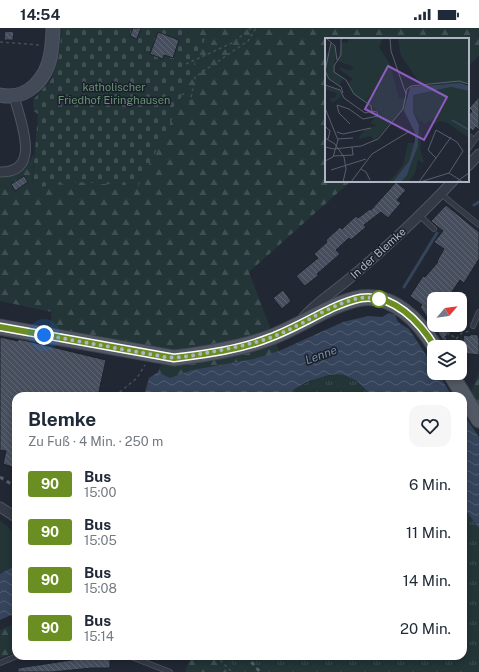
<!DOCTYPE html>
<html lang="de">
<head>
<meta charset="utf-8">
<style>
  :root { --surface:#fff; --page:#f6f6f7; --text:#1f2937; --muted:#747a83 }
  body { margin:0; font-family:"Public Sans",sans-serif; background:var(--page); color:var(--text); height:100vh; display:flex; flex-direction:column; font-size:15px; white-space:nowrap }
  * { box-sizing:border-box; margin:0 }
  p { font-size:13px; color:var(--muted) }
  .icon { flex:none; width:22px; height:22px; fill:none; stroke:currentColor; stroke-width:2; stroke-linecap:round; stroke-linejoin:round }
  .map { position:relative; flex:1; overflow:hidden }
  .panel { position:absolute; left:12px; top:364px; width:455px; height:268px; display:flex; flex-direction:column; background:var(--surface); border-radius:12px; box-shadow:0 2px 6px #0003 }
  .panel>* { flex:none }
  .badge { padding:0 8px; border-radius:3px; font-size:14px; line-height:26px }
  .needle { width:26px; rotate:62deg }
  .controls { position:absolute; left:427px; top:264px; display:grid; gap:8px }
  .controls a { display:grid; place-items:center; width:40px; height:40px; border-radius:8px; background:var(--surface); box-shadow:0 2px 6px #0003; font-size:20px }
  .you { position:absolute; width:20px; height:20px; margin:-10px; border:3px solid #fff; border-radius:50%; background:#1a73e8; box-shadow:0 0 0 6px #1a73e833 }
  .map>.badge { position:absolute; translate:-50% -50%; box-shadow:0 0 0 2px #fff }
  .round { display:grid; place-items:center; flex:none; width:42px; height:42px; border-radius:12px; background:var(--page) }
  .headline { display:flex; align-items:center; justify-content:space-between; height:68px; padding:0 16px }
  h1 { font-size:19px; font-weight:700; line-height:30px }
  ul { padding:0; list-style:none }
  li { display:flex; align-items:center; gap:12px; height:48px; padding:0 16px }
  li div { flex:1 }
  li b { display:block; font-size:15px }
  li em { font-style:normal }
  li .badge { min-width:44px; font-weight:700; text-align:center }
  .status { display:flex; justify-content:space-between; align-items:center; height:28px; padding:0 20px; background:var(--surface); direction:ltr }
  .status svg { height:11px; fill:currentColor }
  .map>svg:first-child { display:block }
</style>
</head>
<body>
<div class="status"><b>14:54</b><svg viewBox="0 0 49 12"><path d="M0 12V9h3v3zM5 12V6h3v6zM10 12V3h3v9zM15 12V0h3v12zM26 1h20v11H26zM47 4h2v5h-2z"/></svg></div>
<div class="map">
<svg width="479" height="644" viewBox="0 0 479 644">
  <defs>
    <pattern id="grass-tufts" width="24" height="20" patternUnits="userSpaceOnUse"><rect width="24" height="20" fill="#233537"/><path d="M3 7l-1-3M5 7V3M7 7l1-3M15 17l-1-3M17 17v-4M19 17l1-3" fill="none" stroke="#405052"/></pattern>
    <pattern id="forest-firs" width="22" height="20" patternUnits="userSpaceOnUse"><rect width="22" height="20" fill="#233537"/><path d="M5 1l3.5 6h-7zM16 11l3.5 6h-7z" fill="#405052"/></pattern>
    <pattern id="cemetery-stones" width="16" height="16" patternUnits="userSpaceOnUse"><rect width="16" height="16" fill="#233537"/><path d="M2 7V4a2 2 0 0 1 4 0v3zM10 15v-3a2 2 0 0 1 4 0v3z" fill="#405052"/></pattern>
    <pattern id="water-waves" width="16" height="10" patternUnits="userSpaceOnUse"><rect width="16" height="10" fill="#35445b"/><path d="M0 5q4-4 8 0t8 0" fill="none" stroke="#505d71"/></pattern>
    <pattern id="building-back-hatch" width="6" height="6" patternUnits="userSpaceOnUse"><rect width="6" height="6" fill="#474f5e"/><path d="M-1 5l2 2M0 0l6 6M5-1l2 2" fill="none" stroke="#5f6673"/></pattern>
  </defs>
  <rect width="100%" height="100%" fill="#212834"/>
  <!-- grass -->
  <path fill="url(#grass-tufts)" d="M342,346L357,353L372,368H284C305,355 317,348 342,346Z
    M463,479L479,500V644H240L237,640L220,628H463Z"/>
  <!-- forest -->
  <path fill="url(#forest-firs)" d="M176,0H479V28L468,38V11H326V153H351L249,244L279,323L253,331L192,342L170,351L158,344L167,323L50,300L52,284L0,273V148C19,150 25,140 34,126L32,160L79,154L138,158L205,11Z
    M479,343V389L470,368Z
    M16,595V624L0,630V602Z
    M191,628H220L237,640L240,644H185Z"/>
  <!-- cemetery -->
  <path fill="url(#cemetery-stones)" d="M62,0H176L205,11L170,96L138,158L79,154L32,160L38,86L34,83L33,72L51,52L59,28Z"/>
  <!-- garden -->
  <path fill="#233537" d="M0,492L16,506V537L0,546Z"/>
  <!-- water -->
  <path fill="url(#water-waves)" d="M389,285L395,287L398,294L409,301L434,339V345H438L452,368H372L357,353L342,346L329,347L306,354L284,368H144L149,350L158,344L170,350L192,342L253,331L279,323L343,294L368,288L382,289Z
    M463,386L479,409V500L463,479Z
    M16,537V585L0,592V546Z"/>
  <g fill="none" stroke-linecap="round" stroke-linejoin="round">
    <!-- stream -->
    <path stroke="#35445b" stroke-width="3" d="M474,177L479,174
      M404,259L437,205"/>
  </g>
  <!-- building -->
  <path fill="url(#building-back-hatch)" stroke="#1b222c" d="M133,0H141L137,11L130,8Z
    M5,3L14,4L13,12H4Z
    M158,4L179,12L173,30L164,27L163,31L150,26Z
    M479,69V102L476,99L473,103L468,99V88L472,83L469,80Z
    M24,148L28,154L15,163L11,156Z
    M396,154L406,162L397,172L401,175L388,190L381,184L364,197L366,199L351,212L349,210L336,222L340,226L317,246L319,247L305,258L296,248L318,230L314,226L327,214L326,212L340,199L342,201L356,188L358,190L370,181L371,182Z
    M446,177L479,204V231L464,255L460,252L447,271H434V297H454L443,312L420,279L422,277L410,268L423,248L425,249L438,234L437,233L444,221L434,214L443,203L431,193Z
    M283,262L291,273L282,281L273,270Z
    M470,306L478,307V310H479V327L461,325L464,307L470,308Z
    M0,309L18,313V311L27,313L106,332L98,368H16V440L3,436L6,423L0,422Z
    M78,631H110V640H92L52,644H18V640Z"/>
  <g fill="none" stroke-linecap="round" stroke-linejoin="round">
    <defs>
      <path id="service" d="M468,108L471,109L473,114
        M468,121L479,106
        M441,166L479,197
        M419,187L434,201
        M473,298L479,284
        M129,628L170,644
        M0,635L17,628"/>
      <path id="minor" d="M468,138L479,126
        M0,144C43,145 20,92 14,68
        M303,290C316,274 334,264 350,250C386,220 420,188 453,153
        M0,479L14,488"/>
      <path id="secondary" d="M0,67C28,73 47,50 51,25C52,17 53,8 53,0"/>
      <path id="primary" d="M0,299L174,330C205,326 239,321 269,310C298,300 331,275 361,270C393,265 420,294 435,319
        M450,345L479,392"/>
    </defs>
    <!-- service casing -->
    <use href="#service" stroke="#4e5560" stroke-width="6"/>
    <!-- minor casing -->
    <use href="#minor" stroke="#4e5560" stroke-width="11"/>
    <!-- secondary casing -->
    <use href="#secondary" stroke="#4e5560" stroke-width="15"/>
    <!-- primary casing -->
    <use href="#primary" stroke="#3d444f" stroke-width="17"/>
    <!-- path -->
    <path stroke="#405053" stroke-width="1.5" stroke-dasharray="3 3" stroke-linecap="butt" d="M0,14L40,17
      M186,36L234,14L251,0
      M190,75L195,49L248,13L256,0
      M444,312L449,305L456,311L462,305L469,303
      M115,368L137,350L145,337
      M216,628L232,644"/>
    <!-- service -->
    <use href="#service" stroke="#343a45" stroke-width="4.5"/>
    <!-- minor -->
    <use href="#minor" stroke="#343a45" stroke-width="9"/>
    <!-- secondary -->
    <use href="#secondary" stroke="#424a58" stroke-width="13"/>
    <!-- primary -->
    <use href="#primary" stroke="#525965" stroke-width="15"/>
    <!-- rail -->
    <path stroke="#565e6c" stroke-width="3" stroke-dasharray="4 4" stroke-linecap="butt" d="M0,449L16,459
      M246,628L260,644"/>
  </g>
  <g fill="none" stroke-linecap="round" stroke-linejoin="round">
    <defs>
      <path id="line" d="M0,299L174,330C205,326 239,322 269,310C291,302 311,290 332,280C341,276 351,272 361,270C393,265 420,294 435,319"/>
    </defs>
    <!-- line casing -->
    <use href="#line" stroke="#fff" stroke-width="9"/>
    <!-- line -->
    <use href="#line" stroke="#6b8e23" stroke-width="6"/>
    <!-- walk -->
    <path stroke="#aeb5c2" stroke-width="4" stroke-dasharray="0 7.2" d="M44,307L165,329C182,331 199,326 216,323C240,318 264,314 286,303C309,293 335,274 361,270C367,269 373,270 379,271"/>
  </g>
  <!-- markers -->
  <circle fill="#fff" stroke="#6b8e23" stroke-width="2" cx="379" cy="271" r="8"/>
  <g text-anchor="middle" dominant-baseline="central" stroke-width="3" stroke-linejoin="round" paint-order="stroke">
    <!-- park labels -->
    <g font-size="11" fill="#679172" stroke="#19202a">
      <text x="114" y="59">katholischer<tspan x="114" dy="13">Friedhof Eiringhausen</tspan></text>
    </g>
    <!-- street labels -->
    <g font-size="11" fill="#aeb5c2" stroke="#19202a">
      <text transform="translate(378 225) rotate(-42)">In der Blemke</text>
    </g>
    <!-- water labels -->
    <g font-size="12" font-style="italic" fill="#788ba9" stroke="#19202a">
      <text transform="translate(321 327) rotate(-20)">Lenne</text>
    </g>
  </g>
  <!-- overview -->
  <g transform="translate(325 10)">
    <rect width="144" height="144" fill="#212834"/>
    <path d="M126,49L144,53V89L130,81L110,80L99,86L97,82L95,84L88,74V57Z" fill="#233537"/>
    <path d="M25,0H58L54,9L65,26L74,60L83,61L80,72H78L49,103L46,98L35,101L34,99L40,92L52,87L45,85L58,71L51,53L39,63L31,58L23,45L28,41L14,31L15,29L25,33L29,29L12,23L17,4L22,5ZM73,0H144V46H96L76,18ZM6,6L10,9L11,18L8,32L18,41L14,47L4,41L0,33V15L5,16ZM0,48L14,52L16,59L7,65L5,60H10L12,55L0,52ZM120,79L130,81L144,89V100L121,84L115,83L110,86L104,83ZM97,85L95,112L99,123L98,125L93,122L90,135L83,144H76L84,133L93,108ZM83,105H89L84,123L71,142L64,144L78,127Z" fill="#233537"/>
    <path d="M51,53L61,66L56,76L40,63Z" fill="#233537"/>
    <path d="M135,45L144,48V53L126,49L88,57V74L94,87L93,108L82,137L76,144H68L84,123L90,102V95L79,73L85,49Z" fill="#35445b"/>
    <path fill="none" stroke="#35445b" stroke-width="2" d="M127,82L144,92"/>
    <path fill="none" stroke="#59606d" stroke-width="1" d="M1,0L10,8L12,22M65,0L66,13L81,56M6,5L0,33L4,41L16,49L18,55M0,47L15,52L19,60L40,75L47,73L46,68L29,56L21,42L9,34V28L16,17V0M0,70L13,102L8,119L0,123M25,86L14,75L12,67L24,71L38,81L53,78L52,74L47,73M0,88L5,93L3,101M12,94L18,96L46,90M0,100L10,106L19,119L21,131L18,144M13,101L28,100M0,109L9,111L36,108L53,101L78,71L82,51L86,48L134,43L144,46M8,118L28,117L27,109M111,120L103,112L111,92L132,104L138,113M36,131L41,134L45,142M6,132L41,121M124,135L138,144M26,144L47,116L85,93M94,144L126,99M95,144L124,135L138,113M131,144L144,135"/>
    <path fill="#8d5cc0" fill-opacity="0.15" stroke="#8d5cc0" stroke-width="2" d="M63,28L122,59L99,102L40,71Z"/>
    <rect width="144" height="144" fill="none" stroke="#aeb5c2" stroke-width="2"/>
  </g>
</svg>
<div class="controls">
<a><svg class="needle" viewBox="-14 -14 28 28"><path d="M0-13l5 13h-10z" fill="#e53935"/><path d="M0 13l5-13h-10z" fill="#747a83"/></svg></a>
<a><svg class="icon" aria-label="layers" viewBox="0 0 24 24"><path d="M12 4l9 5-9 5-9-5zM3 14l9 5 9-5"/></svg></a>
</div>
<div class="you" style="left:44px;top:307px"></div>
<section class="panel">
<div class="headline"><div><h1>Blemke</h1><p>Zu Fuß · 4 Min. · 250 m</p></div><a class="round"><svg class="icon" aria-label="heart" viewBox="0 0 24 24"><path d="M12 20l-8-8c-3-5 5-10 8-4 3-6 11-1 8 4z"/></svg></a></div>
<ul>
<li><span class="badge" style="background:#6b8e23;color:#fff">90</span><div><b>Bus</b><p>15:00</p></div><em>6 Min.</em></li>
<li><span class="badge" style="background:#6b8e23;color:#fff">90</span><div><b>Bus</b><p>15:05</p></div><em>11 Min.</em></li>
<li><span class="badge" style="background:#6b8e23;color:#fff">90</span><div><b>Bus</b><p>15:08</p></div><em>14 Min.</em></li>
<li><span class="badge" style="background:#6b8e23;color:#fff">90</span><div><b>Bus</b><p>15:14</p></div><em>20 Min.</em></li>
</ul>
</section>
</div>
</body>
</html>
